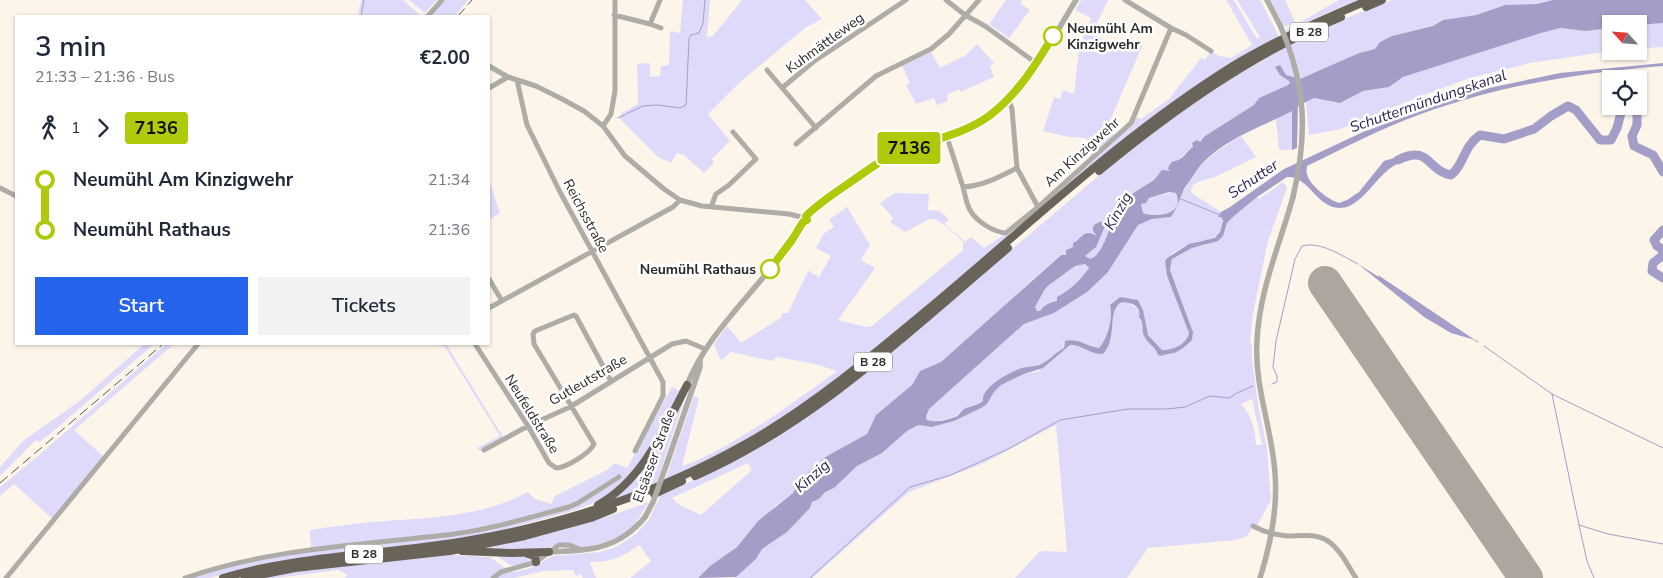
<!DOCTYPE html>
<html lang="en">
<head>
<meta charset="utf-8">
<style>
  :root { --surface:#fff; --page:#f2f2f3; --text:#1f2937; --muted:#747a83; --accent:#2563eb }
  body { margin:0; font-family:"Nunito Sans",sans-serif; background:var(--page); color:var(--text); height:100vh; display:flex; flex-direction:column; font-size:19px; white-space:nowrap }
  * { box-sizing:border-box; margin:0 }
  p { font-size:16px; color:var(--muted) }
  .icon { flex:none; width:28px; height:28px; fill:none; stroke:currentColor; stroke-width:2; stroke-linecap:round; stroke-linejoin:round }
  .map { position:relative; flex:1; overflow:hidden }
  .details { position:absolute; left:15px; top:15px; width:475px; height:330px; display:flex; flex-direction:column; background:var(--surface); border-radius:0px; box-shadow:0 1px 4px #0004 }
  .details>* { flex:none }
  .badge { padding:0 10px; border-radius:4px; font-size:18px; line-height:32px }
  .needle { width:32px; rotate:296deg }
  .fabs { position:absolute; left:1602px; top:15px; display:grid; gap:10px }
  .fabs a { display:grid; place-items:center; width:45px; height:45px; border-radius:0px; background:var(--surface); box-shadow:0 1px 4px #0004; font-size:25px }
  .map>.badge { position:absolute; translate:-50% -50%; box-shadow:0 0 0 2px #fff }
  .legs { display:flex; align-items:center; gap:8px; height:55px; padding:0 20px; font-size:16px }
  .legs p { margin-inline-start:auto }
  .summary { display:flex; align-items:center; justify-content:space-between; height:85px; padding:0 20px }
  h1 { font-size:28px; font-weight:600; line-height:38px }
  .primary-button { display:flex; gap:10px; margin-top:auto; padding:10px 20px }
  .primary-button a { flex:1; height:58px; border-radius:0px; background:var(--accent); color:#fff; font-size:20px; font-weight:600; line-height:58px; text-align:center }
  .primary-button a+a { background:var(--page); color:var(--text) }
  ul { padding:0 20px; list-style:none }
  li { display:flex; align-items:center; gap:18px; height:50px; font-size:19px }
  li i { display:grid; place-items:center; width:8px; height:100%; margin:0 6px; background:currentColor }
  li i::after { content:''; width:12px; height:12px; margin:-6px; border:4px solid; border-radius:50%; background:var(--surface) }
  li p { margin-inline-start:auto }
  li:first-child i { background:linear-gradient(#0000 50%,currentColor 0) }
  li:last-child i { background:linear-gradient(currentColor 50%,#0000 0) }
  .map>svg:first-child { display:block }
</style>
</head>
<body>
<div class="map">
<svg width="1663" height="578" viewBox="0 0 1663 578">
  <rect width="100%" height="100%" fill="#fdf5ea"/>
  <!-- green -->
  <path fill="#dfdafa" fill-rule="evenodd" d="M361,0H403L421,16H358Z
    M409,0H437L425,13Z
    M446,0H468L455,16H434C434,9 439,3 446,0Z
    M683,0H710L707,37L713,36L742,0H805L822,19L805,28L740,82L708,114L730,141L712,159L714,163L704,173L684,155L677,153L671,163L658,157L623,122L619,117L622,113L638,104L637,64L650,63V77L660,76L661,66L669,65L670,31L680,33Z
    M1006,0H1021V4L1030,10L1009,38L989,24Z
    M1081,0H1108L1092,34L1125,50L1130,41L1142,46L1107,128L1115,136L1134,116L1141,119L1169,99L1201,58L1205,60L1211,51L1219,56L1231,58L1252,45L1226,0H1234L1257,39L1260,37L1237,0H1260L1279,37L1047,204L1045,202L1091,160L1086,138L1069,137L1043,131L1054,97L1060,99L1063,90L1074,94L1079,49L1091,18L1075,10Z
    M1270,0H1285L1295,22L1285,27Z
    M1339,0H1359L1329,12L1287,33L1286,30Z
    M1392,0H1553L1537,4L1505,5L1475,15L1443,20L1433,26L1392,36L1380,42L1375,49L1359,53L1300,79L1286,75L1281,70L1275,67L1286,80L1290,82L1288,85L1259,98L1255,105L1205,136L1200,142L1193,143V147L1184,154L1170,170V172H1166L1129,197L1133,202L1126,201L1115,209C1112,222 1103,256 1090,259L1085,256L1107,223L1108,220L1096,224L1097,236L1088,232L1075,243L1073,247L1067,249L1066,255H1060L941,362L920,371L912,385L876,415L867,434L827,456L802,478L793,493L775,506L742,540L737,547L710,566L698,578H630L651,561L639,545C624,556 610,563 590,562L596,578H583L581,574L576,576L573,570L543,571L514,578H344L348,575L339,570L276,578H252L283,572L449,555L490,557L505,568L514,572L528,569L553,556L600,552L616,547L637,533L642,527L649,520L660,496L744,456L805,418L850,386L1128,151L1205,94L1293,43L1336,22ZM748,463L752,470L701,515L678,504L672,498Z
    M1663,23V47L1639,49V25Z
    M1560,28L1586,31L1611,28V51L1530,63L1470,78L1413,99L1341,129L1309,135L1306,102L1314,98L1340,103L1363,91L1389,87L1403,77L1541,33Z
    M977,44L994,63L990,66L994,77L960,92L959,89L947,95L948,101L937,105L934,98L916,104L906,85L910,83L902,66L931,52L940,68L966,55Z
    M1292,110V150H1279L1276,119Z
    M1241,136L1256,157L1215,177L1198,182L1193,185L1191,191L1194,195L1221,212L1219,217H1221C1224,223 1220,234 1215,239C1197,241 1176,246 1165,261L1167,276L1189,333C1186,345 1173,350 1162,350L1148,335L1143,310L1138,300L1120,297L1110,305C1113,318 1108,339 1099,348L1074,340L1063,343L1064,348L1045,362L1032,367H1025L1002,378L986,390L983,401L977,406L965,409L954,417L932,422L927,420L926,417L929,409L1024,324L1054,313L1108,272L1138,225L1152,219L1171,217C1178,207 1179,199 1185,189C1198,163 1218,150 1241,136Z
    M489,180L500,213L489,220Z
    M1283,182L1287,188L1268,241L1253,314L1250,341L1252,346V360L1258,404L1267,449L1271,500L1256,527H1253L1247,536L1236,540L1148,548L1127,578H1015L1039,552L1044,551L1067,552L1056,425L984,463L909,492L812,578H734L756,559L762,549L787,532L810,508L812,502L819,499L825,492L834,488L857,466L882,453L907,431L918,425L927,427L937,425L954,421L981,408L987,404L994,392L1001,385L1024,374L1037,372L1070,345C1082,344 1090,355 1103,354C1118,338 1107,313 1120,303H1129L1138,309L1143,323L1144,336L1157,351C1173,354 1180,352 1192,340L1190,323L1170,270L1172,259L1192,248L1206,245L1225,231L1227,223L1234,216L1257,197L1259,199ZM1252,399L1262,444V445H1256C1255,429 1252,416 1241,404Z
    M1173,192L1176,193C1185,215 1157,218 1143,213L1141,204L1146,203L1149,198Z
    M895,193L929,194L928,210L939,211L949,219L945,224L965,242L971,237L984,248L1004,235L1009,236C939,296 870,360 792,411C752,438 709,460 665,480L694,396L699,398L682,466C698,461 712,453 727,445C766,423 801,397 837,371L815,364L777,357L772,361L731,352L722,360L719,357L714,344L727,326L741,343L782,317L781,313H788L808,271L819,277L831,256L816,248L824,233L834,227L829,220L847,207L870,245L861,260L875,268L838,320L866,327L872,326L963,250V242C957,237 939,217 930,219C928,219 910,230 905,232L890,222L893,218L880,203Z
    M1085,264L1089,268C1079,280 1072,289 1057,297L1058,301C1050,302 1044,305 1040,311H1037L1035,307L1045,289L1049,285L1075,266Z
    M144,344H154L50,434L39,442L36,440L0,476V467L24,440L81,400Z
    M166,344H174L74,430L105,458L54,520L14,484L0,496V487L38,456Z
    M437,344H446L503,437L480,451L477,448L500,436L445,347Z
    M672,387L686,394L656,485L606,505L603,499L576,510L502,530L443,542L260,565L209,578H186L203,572L311,550L310,530C330,527 350,524 371,522C423,518 481,518 528,492L535,499L551,504L555,496L607,470L615,463L627,468Z
    M649,502L634,525L624,534L606,542L581,548L558,544L544,551L482,549C541,537 592,523 649,502Z
    M496,555L530,557L533,559L527,563L513,567Z"/>
  <!-- water -->
  <path fill="#a49dc8" fill-rule="evenodd" d="M1553,0H1663V23L1639,25L1611,24V28L1586,31L1560,28L1541,33L1403,77L1389,87L1363,91L1340,103L1314,98L1298,106L1297,148L1292,150V111C1260,128 1220,140 1197,170C1193,176 1188,183 1184,189C1180,199 1177,208 1171,217L1152,219L1138,225L1108,272L1087,292L1054,313L1024,324L929,409L926,417L927,420C935,423 947,420 955,417C959,416 961,411 964,409C971,406 976,406 983,401C981,387 1010,372 1022,368C1029,366 1035,367 1041,364C1050,360 1056,352 1064,348L1065,341C1080,338 1085,346 1099,348C1108,338 1113,318 1110,305L1120,297L1138,300L1143,310L1148,335L1162,350C1173,350 1186,345 1189,333L1167,276L1165,261L1167,258L1189,244L1215,238L1220,232L1223,221L1221,217H1218L1221,212L1230,207L1284,169L1363,132L1442,103L1489,88L1560,73L1663,63V66C1578,73 1502,85 1421,114C1382,128 1344,148 1307,166C1307,169 1306,172 1307,174C1309,185 1329,200 1339,203L1347,200L1359,192L1384,161L1407,154V160C1378,166 1365,209 1339,208C1316,207 1309,176 1287,177L1257,197L1234,216L1227,223L1223,236L1218,241L1192,248L1172,259L1170,270L1193,332L1192,340C1187,345 1180,351 1174,353C1169,354 1165,354 1161,356L1158,355C1156,347 1148,344 1144,336C1141,330 1145,323 1139,317C1142,306 1130,301 1120,303C1107,313 1118,338 1103,354C1090,355 1082,344 1070,345L1043,368L1024,374L1001,385L994,392L987,404L981,408L954,421L931,427L918,425L907,431L882,453L857,466L834,488L825,492L819,499L812,502L810,508L787,532L762,549L756,559L736,577L698,578L710,566L737,547L758,521L793,493L802,478L827,456L867,434L876,415L912,385L920,371L941,362L1061,255H1066V250L1073,247V243C1079,241 1083,232 1089,233C1092,233 1094,235 1097,236L1093,231V227L1095,224L1108,219L1096,247L1085,256L1090,259C1103,256 1112,222 1115,209L1126,201H1133L1129,196L1154,180L1162,170L1170,171L1168,169C1172,158 1174,163 1180,159C1185,156 1188,150 1193,147L1192,143L1197,140L1200,142L1205,136L1254,105L1259,98L1288,85L1290,82L1280,75L1275,67L1280,65L1286,75L1300,79L1359,53L1375,49L1380,42L1392,36L1433,26L1443,20L1476,15L1505,5L1537,4ZM1169,192L1176,193C1185,215 1157,218 1143,213L1141,204L1146,203L1149,198ZM1085,264L1089,268C1079,281 1073,288 1057,297V301C1050,302 1044,305 1040,311H1037L1035,307L1045,289L1049,285L1075,266Z
    M1358,264L1379,277L1378,275L1475,340L1451,333L1424,317Z"/>
  <g fill="none" stroke-linecap="round" stroke-linejoin="round">
    <!-- stream -->
    <path stroke="#a49dc8" stroke-width="1" d="M361,16L364,0
      M618,118L643,106L657,105L680,108L686,105L689,39L691,35L699,33L703,23L705,0
      M1181,199L1220,215
      M1475,340L1478,342
      M1484,346L1552,394L1663,448
      M1272,384L1277,382V376L1273,367L1276,341L1295,259L1302,246C1321,241 1342,256 1358,264
      M1552,394L1579,525L1587,561L1594,578
      M1579,525L1608,534L1663,544
      M810,578L910,487L951,475L1008,449L1060,420L1128,409H1167L1185,407L1210,396L1229,398L1237,393L1253,386"/>
    <!-- river -->
    <path stroke="#a49dc8" stroke-width="9" d="M1398,160C1430,144 1427,171 1451,175C1464,165 1463,147 1480,135L1504,139L1534,129L1551,116L1568,106L1576,110L1600,140H1611L1617,128L1622,109L1631,107L1637,113V125L1632,136L1634,146L1653,155L1663,172
      M1663,230L1654,240L1657,246L1663,250
      M1663,250L1662,256L1653,263L1652,271L1663,278"/>
    <!-- runway -->
    <path stroke="#aca69e" stroke-width="34" d="M1325,283L1526,578"/>
    <!-- minor -->
    <path stroke="#afaba7" stroke-width="5" d="M946,0L965,15L985,26L1036,63
      M614,15L650,24L660,0
      M428,16L442,0
      M650,24L661,28
      M1171,28L1186,35L1211,51
      M489,66L508,77L536,86L562,99L584,111L603,126L625,156L664,189L680,200L702,206L789,214L801,217
      M767,70L816,128
      M517,80L527,125L560,192L663,382V396L635,451
      M489,88L508,77
      M782,88L813,62L906,0
      M1009,99L1012,109L1017,168C999,177 983,186 963,187C965,194 966,203 970,210C976,221 993,232 1006,233L1038,207L1131,123L1134,116L1171,28L1125,0
      M603,126L611,114L615,91V0
      M947,137L963,187
      M796,144L876,76L931,49L949,34L979,0
      M1017,168L1038,207
      M0,188L16,196
      M711,207L716,194L729,185L756,159L733,132
      M489,279L502,301
      M489,308L673,207L680,200
      M475,344L528,426L549,463L556,468C566,468 590,453 594,444L534,344L533,334L535,331L574,315L576,316L611,381
      M484,450L528,426L570,407L672,344L686,341L705,349
      M1253,526C1264,532 1274,535 1287,536C1301,536 1315,533 1328,541C1341,550 1348,566 1356,578
      M6,578L198,344
      M185,578C271,548 364,545 454,534C493,529 531,517 569,507L578,503L619,477
      M493,578L501,572L536,562L559,545H569L582,550"/>
    <!-- tertiary -->
    <path stroke="#afaba7" stroke-width="5.5" d="M1267,0L1280,25
      M806,216C820,202 838,191 855,180C868,170 881,160 896,153C927,140 959,136 987,117C1028,89 1051,40 1076,0
      M691,390L687,385C712,322 771,281 803,221L807,220L805,215L801,217L803,221
      M667,463L700,367V360
      M549,552C589,550 618,550 645,517
      M1260,578C1271,543 1278,509 1275,473C1272,428 1254,386 1257,341C1259,291 1280,244 1293,197"/>
    <!-- trunk -->
    <path stroke="#6a635a" stroke-width="8" d="M1366,7L1382,0
      M1099,171C1172,111 1253,53 1341,17
      M695,476C814,424 910,331 1008,248
      M654,494L682,481
      M598,505C643,480 664,429 687,385
      M462,551L511,553L549,552
      M528,554L535,556L536,562
      M223,578C303,554 389,555 471,540C568,523 663,491 749,442C817,403 879,350 939,300C1034,220 1127,132 1233,66C1276,40 1323,19 1369,0
      M245,578L295,568L450,551L525,536L591,518L613,509"/>
    <!-- rail -->
    <path stroke="#5a5651" stroke-width="1" stroke-dasharray="10 5" stroke-linecap="butt" d="M458,16L472,0
      M0,483L163,344"/>
    <!-- tertiary-bridge -->
    <path stroke="#afaba7" stroke-width="5.5" d="M1280,25C1306,85 1308,133 1293,197
      M645,517L653,502L667,463"/>
  </g>
  <g fill="none" stroke-linecap="round" stroke-linejoin="round">
    <defs>
      <path id="line-1" d="M770,269L792,240L803,222L807,220L806,216C820,202 838,191 855,179C868,170 882,159 897,153C928,140 961,136 989,116C1017,95 1035,66 1053,36"/>
    </defs>
    <!-- line-1 casing -->
    <use href="#line-1" stroke="#fff" stroke-width="11"/>
    <!-- line-1 -->
    <use href="#line-1" stroke="#afca0b" stroke-width="8"/>
  </g>
  <!-- markers -->
  <g fill="#fff" stroke="#afca0b" stroke-width="2.5">
    <circle cx="1053" cy="36" r="9"/>
    <circle cx="770" cy="269" r="9"/>
  </g>
  <g text-anchor="middle" dominant-baseline="central" stroke-width="5" stroke-linejoin="round" paint-order="stroke">
    <!-- shield labels -->
    <g fill="#fff" stroke="#6c6a67" stroke-width="1">
      <rect x="1290" y="22.5" width="38" height="19" rx="4"/>
      <rect x="854" y="352.5" width="38" height="19" rx="4"/>
      <rect x="345" y="544.5" width="38" height="19" rx="4"/>
    </g>
    <g font-size="12" font-weight="bold" fill="#2d2a26">
      <text x="1309" y="32">B 28</text>
      <text x="873" y="362">B 28</text>
      <text x="364" y="554">B 28</text>
    </g>
    <!-- stop labels -->
    <g font-size="14" font-weight="bold" fill="#2d2a26" stroke="#fff" text-anchor="start">
      <text x="1067" y="28">Neumühl Am<tspan x="1067" dy="16">Kinzigwehr</tspan></text>
      <text x="756" y="269" text-anchor="end">Neumühl Rathaus</text>
    </g>
    <!-- street labels -->
    <g font-size="14" fill="#2d2a26" stroke="#fff">
      <text transform="translate(825 43) rotate(-36)">Kuhmättleweg</text>
      <text transform="translate(1082 152) rotate(-42)">Am Kinzigwehr</text>
      <text transform="translate(586 216) rotate(62)">Reichsstraße</text>
      <text transform="translate(588 380) rotate(-30)">Gutleutstraße</text>
      <text transform="translate(532 414) rotate(58)">Neufeldstraße</text>
      <text transform="translate(654 456) rotate(-70)">Elsässer Straße</text>
    </g>
    <!-- water labels -->
    <g font-size="15" font-style="italic" fill="#2c1d52" stroke="#fff">
      <text transform="translate(1428 101) rotate(-19)">Schuttermündungskanal</text>
      <text transform="translate(1253 179) rotate(-34)">Schutter</text>
      <text transform="translate(1118 211) rotate(-60)">Kinzig</text>
      <text transform="translate(812 476) rotate(-41)">Kinzig</text>
    </g>
  </g>
</svg>
<div class="fabs">
<a><svg class="needle" viewBox="-14 -14 28 28"><path d="M0-13l5 13h-10z" fill="#e53935"/><path d="M0 13l5-13h-10z" fill="#747a83"/></svg></a>
<a><svg class="icon" aria-label="locate" viewBox="0 0 24 24"><circle cx="12" cy="12" r="6"/><path d="M12 2v4M12 18v4M2 12h4M18 12h4"/></svg></a>
</div>
<b class="badge" style="left:909px;top:148px;background:#afca0b;color:#111">7136</b>
<section class="details">
<div class="summary"><div><h1>3 min</h1><p>21:33 – 21:36 · Bus</p></div><b>€2.00</b></div>
<div class="legs"><svg class="icon" aria-label="walk" viewBox="0 0 24 24"><circle cx="13" cy="4" r="2"/><path d="M13 8l-2 6 4 7M11 14l-3 7M7 12l3-4h3l4 4"/></svg>1<svg class="icon" aria-label="forward" viewBox="0 0 24 24"><path d="M9 5l7 7-7 7"/></svg><b class="badge" style="background:#afca0b;color:#111">7136</b></div>
<ul>
<li><i style="color:#afca0b"></i><b>Neumühl Am Kinzigwehr</b><p>21:34</p></li>
<li><i style="color:#afca0b"></i><b>Neumühl Rathaus</b><p>21:36</p></li>
</ul>
<div class="primary-button"><a>Start</a><a>Tickets</a></div>
</section>
</div>
</body>
</html>
